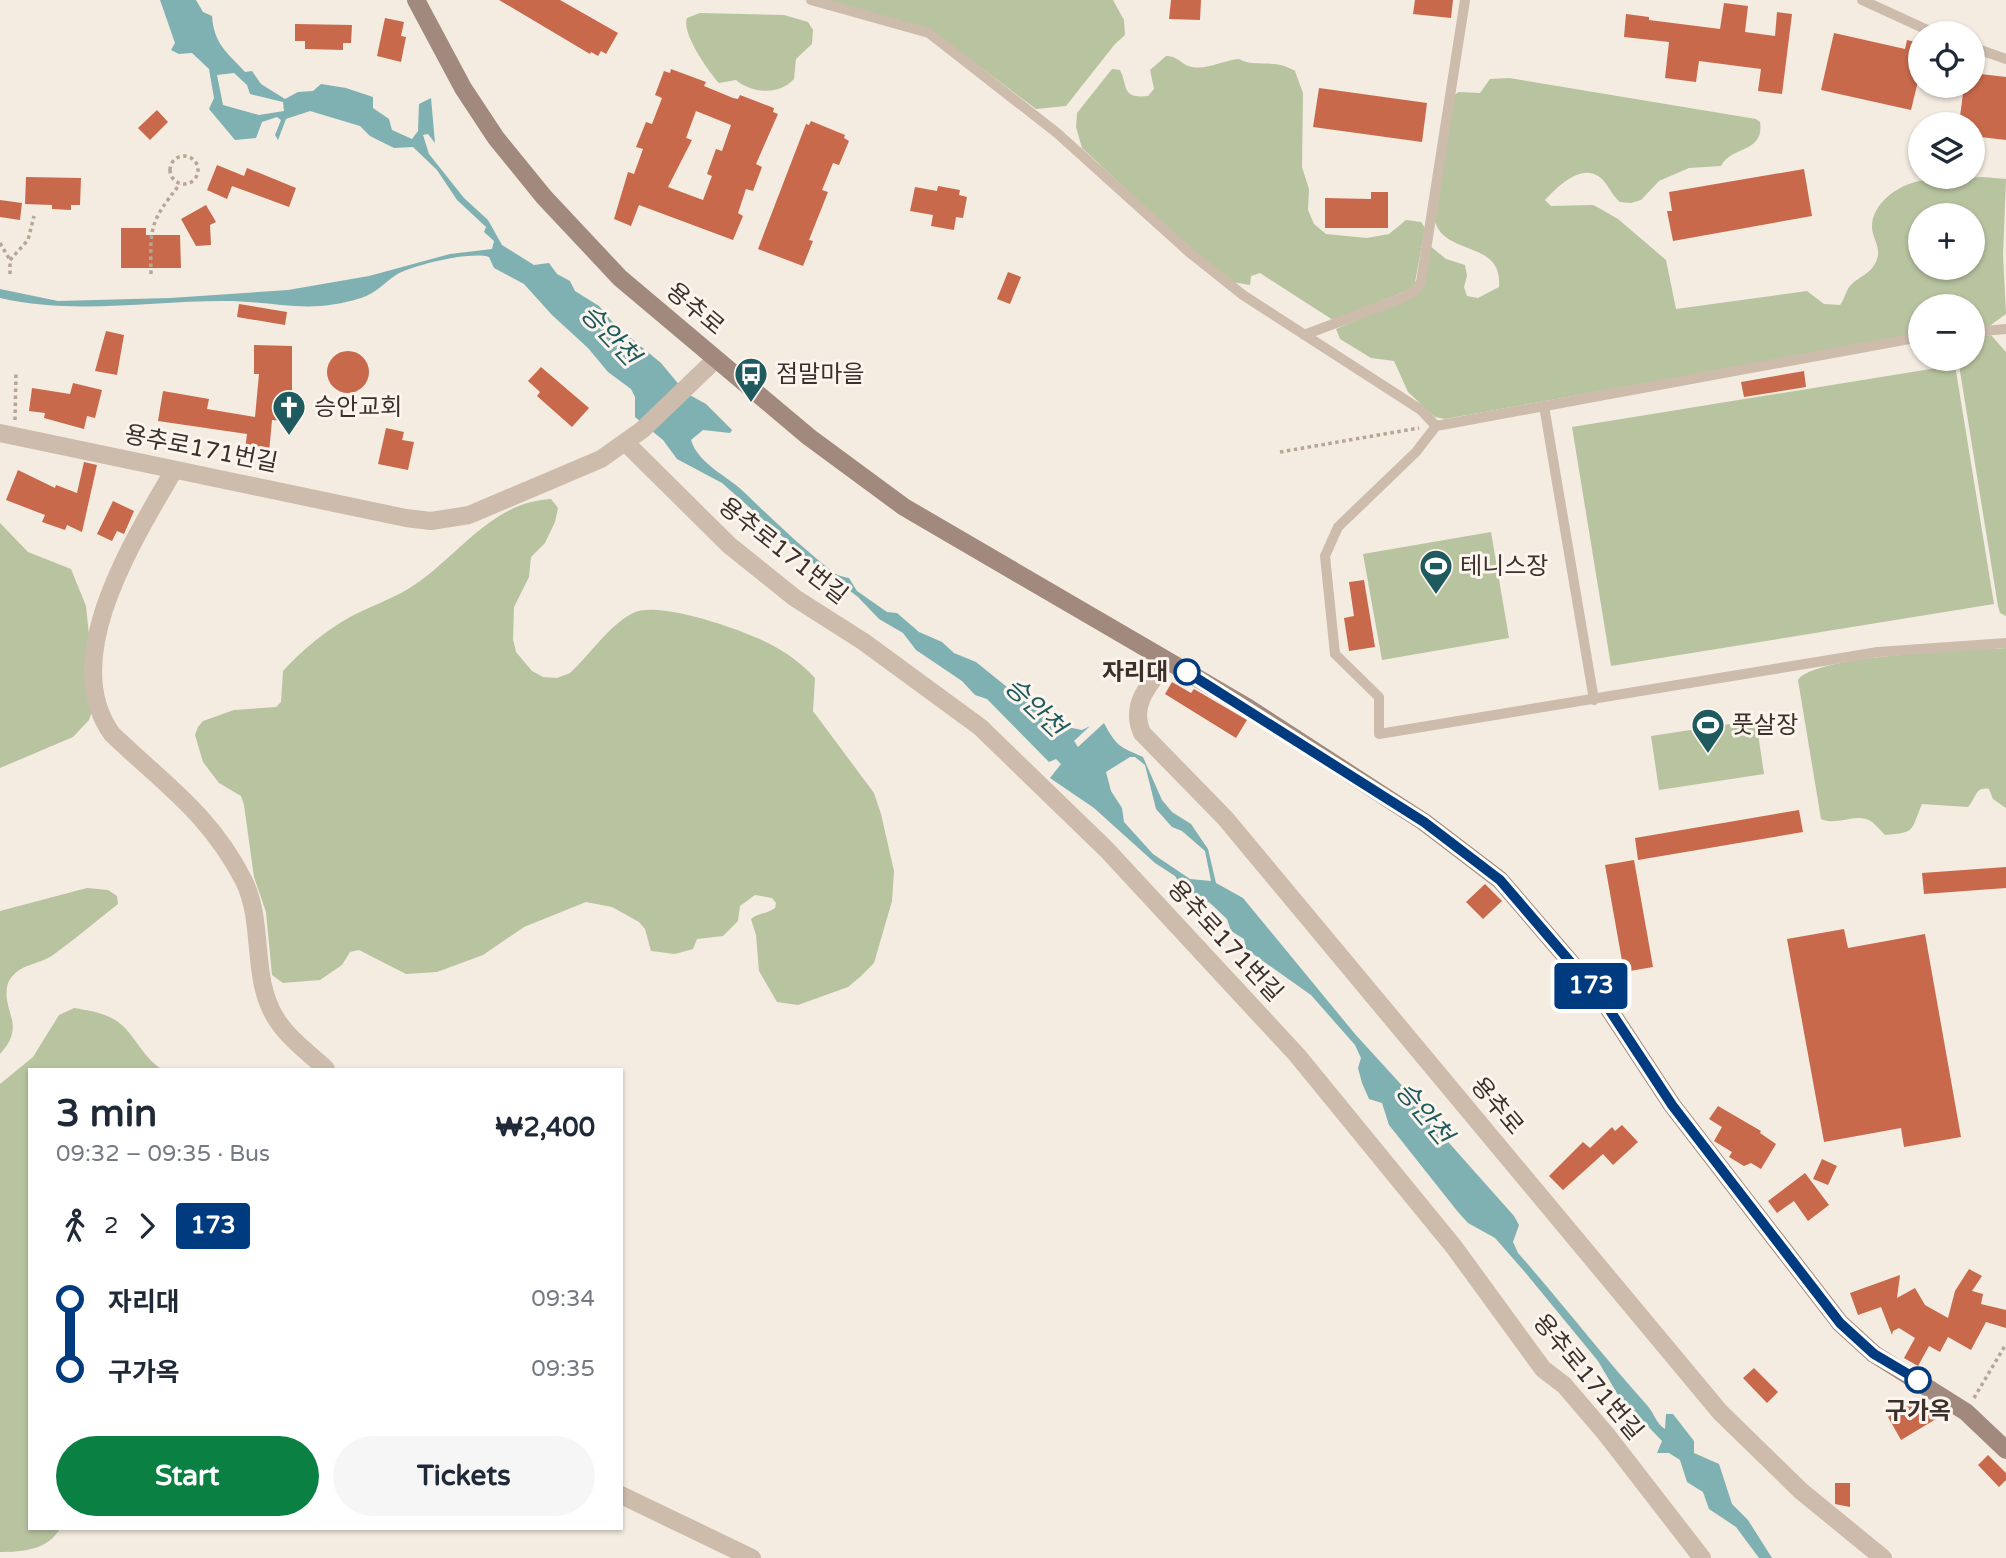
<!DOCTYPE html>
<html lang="en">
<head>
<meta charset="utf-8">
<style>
  :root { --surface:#fff; --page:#f6f6f7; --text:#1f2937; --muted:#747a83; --accent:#0b8043 }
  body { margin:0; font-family:"Varela Round","Noto Sans KR",sans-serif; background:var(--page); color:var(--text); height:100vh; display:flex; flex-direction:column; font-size:26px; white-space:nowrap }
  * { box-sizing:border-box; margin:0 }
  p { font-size:23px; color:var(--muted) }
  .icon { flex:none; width:38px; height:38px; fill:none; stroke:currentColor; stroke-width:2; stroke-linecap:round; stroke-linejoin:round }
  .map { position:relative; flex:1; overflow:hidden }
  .sheet { position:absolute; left:28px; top:1068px; width:595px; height:462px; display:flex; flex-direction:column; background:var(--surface); border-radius:0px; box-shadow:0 2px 5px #0004 }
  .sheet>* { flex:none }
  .badge { padding:0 14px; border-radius:5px; font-size:24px; line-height:46px }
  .tools { position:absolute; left:1908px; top:21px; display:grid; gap:14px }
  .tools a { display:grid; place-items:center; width:77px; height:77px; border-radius:50%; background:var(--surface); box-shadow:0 2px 5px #0004; font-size:35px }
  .map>.badge { position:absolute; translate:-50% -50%; box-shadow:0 0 0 4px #fff }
  .legs { display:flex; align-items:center; gap:10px; height:77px; padding:0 28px; font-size:23px }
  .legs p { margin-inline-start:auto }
  .overview { display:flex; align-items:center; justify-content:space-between; height:119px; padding:0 28px }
  h1 { font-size:38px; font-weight:700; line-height:52px }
  .primary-button { display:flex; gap:14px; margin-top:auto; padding:14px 28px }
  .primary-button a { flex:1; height:80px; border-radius:42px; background:var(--accent); color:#fff; font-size:28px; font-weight:700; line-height:80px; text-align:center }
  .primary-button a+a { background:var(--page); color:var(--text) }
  ul { padding:0 28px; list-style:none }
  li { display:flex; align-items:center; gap:24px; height:70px; font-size:26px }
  li i { display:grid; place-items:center; width:10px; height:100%; margin:0 9px; background:currentColor }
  li i::after { content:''; width:18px; height:18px; margin:-9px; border:5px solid; border-radius:50%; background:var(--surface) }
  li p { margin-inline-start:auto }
  li:first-child i { background:linear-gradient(#0000 50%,currentColor 0) }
  li:last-child i { background:linear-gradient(currentColor 50%,#0000 0) }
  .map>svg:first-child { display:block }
</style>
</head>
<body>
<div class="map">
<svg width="2006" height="1558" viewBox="0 0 2006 1558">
  <rect width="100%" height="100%" fill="#f4ebe1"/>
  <!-- green -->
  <path fill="#b8c4a0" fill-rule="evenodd" d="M819,0H1113L1124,20L1125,35L1115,44L1066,106L1036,109L931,30Z
    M700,13L784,15L808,22L813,30L812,44L796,59L794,79C779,96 751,93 736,80L719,83C709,72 681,33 687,18Z
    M1166,56C1179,56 1181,65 1192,67C1208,70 1224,60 1239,59C1254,68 1275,58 1295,71L1303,93L1302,167L1309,189L1308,210L1314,224L1326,234L1367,238L1389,234L1406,220L1421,222L1425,228L1414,288L1333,320L1260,273L1251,276L1250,285L1232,282L1192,250L1082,148L1076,127L1077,113L1112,69L1120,70C1128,86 1121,99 1148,96L1154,89L1150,70Z
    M1509,78L1756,119L1760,122C1765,153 1731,146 1721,166L1689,168L1659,181L1641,200L1631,203L1620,202C1611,195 1607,181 1598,176C1580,164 1557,187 1545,200L1551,206L1593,205L1599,208L1618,219L1666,260L1676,309L1807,291L1824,304L1840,305C1845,299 1845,292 1850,286C1859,276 1872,274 1877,259C1881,248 1873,239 1872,228C1871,204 1898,185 1919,181L1982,177L2006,179L2003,255L2006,314L1988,327L1972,328V306H1920V334L1445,419L1435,417L1408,392L1394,361L1371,358L1340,339L1336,329L1417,294L1429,245L1446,259L1465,265L1467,276L1464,287L1467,296L1478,298L1499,287C1503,240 1447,257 1435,222L1454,95L1459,92L1480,93L1490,79ZM1920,215H1972V268H1920Z
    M1991,335L2006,352V616L2000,613L1998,606L1959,365L1949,359H1972V337Z
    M1955,365L1994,604L1611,666L1572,427Z
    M551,499L558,508L555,522L545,543L531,557L529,577L514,607L513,639L516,652L532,671L543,677L557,678L570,673C590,655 609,625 633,613C659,600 742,630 768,643C786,652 801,663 815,678L813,711L874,793L881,814L894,871L892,901L874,963L860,977L848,987L798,1005L777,1002L759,971L756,935L751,919C758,913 767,914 775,908L776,903L772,898L755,895L740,906L738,921L723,936L697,939L693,949L675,954L651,951L645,929L639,922L612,907L586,902L524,927L483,955L437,972L406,974L359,950L350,952L342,965L320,980L283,983L272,975L266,912L254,877L244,805L241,796L219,783L203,762L195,735L198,727L203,721L234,710L276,707L281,702L283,671C302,650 325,631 350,617C368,607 390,600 408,589C456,560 489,502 551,499Z
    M0,523L28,552L71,569L86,606L89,635L85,674L92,711L89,720L73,737L0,768Z
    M1491,532L1509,638L1382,660L1363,554Z
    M2006,648V808L1993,799L1989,789C1975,786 1976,799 1968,807L1922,804C1911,829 1917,833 1885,835C1881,831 1877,826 1872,822C1856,811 1838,827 1821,819L1798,680C1814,655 1972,650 2006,648Z
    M1756,720L1764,774L1659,790L1651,736Z
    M87,888L108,890L117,896L118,904C96,921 75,939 53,955C37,966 18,963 8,983C0,1011 28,1024 0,1054V911Z
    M74,1008C92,1011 112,1014 125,1028C138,1042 144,1057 161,1069H30V1528H60C49,1550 22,1552 0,1552V1084L33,1057L59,1015Z"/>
  <!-- water -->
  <path fill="#7fb0b2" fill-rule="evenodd" d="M160,0H196L203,12L212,16C214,45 228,53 245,72L252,71L261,84L285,99L298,92L313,91L321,84L346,88L373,97V108L389,119L392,130L412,139L418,131L419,104L431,98L435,143L428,134L423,135L429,154L464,198L488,220L502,245L534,265L549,263L557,274L570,281L575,291L599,306L615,325L661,363L686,393L706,404L732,430L730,433L703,430L691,440C698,464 728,476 745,493C773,520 802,548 834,573C839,576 844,577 849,578L857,591L887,612L897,613L919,632L942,642L954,653L976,662L1007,687L1024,692L1051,714L1062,718L1067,727L1082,730L1090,726L1074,741L1078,747L1104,723C1116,746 1120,747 1143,757L1162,800L1172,812L1191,824L1208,849L1216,883L1243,898L1355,1034L1417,1102L1442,1135L1514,1216L1519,1225L1513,1242L1518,1253C1562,1303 1602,1355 1646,1404C1654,1412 1656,1424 1665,1429L1666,1414H1673L1694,1441V1453L1719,1464L1732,1504L1748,1520L1772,1558H1759L1736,1527L1709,1509L1703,1492L1687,1482L1680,1460L1669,1453H1657L1662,1441L1618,1395L1598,1361L1524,1271L1495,1238L1468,1223L1458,1212L1389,1125L1382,1103L1369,1099L1362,1083L1358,1068L1361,1058L1355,1045L1311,995L1246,949L1244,939L1231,931L1227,919L1210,903L1183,888L1175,876L1155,863L1094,808L1050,778L1061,764L1056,759L1049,762L987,699L975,695L962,681L916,650L903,633L879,619L858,597L809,560L722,483L677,459L663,440L635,417V397L631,389L608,372L588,348L552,315L524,284L494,268L489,257C472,251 412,265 396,275C384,283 376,293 361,298C307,315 277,301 224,301C149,301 74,315 0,298V289L58,301L170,298L288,290L369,276L450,254L492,249L494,241L484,232L486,227L457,200L437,170L413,147L394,148L370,136L360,126L310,111L286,119L278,140L275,135L281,120L277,117L262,122L256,138L235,140L209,109L214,98L209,69L192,53L179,54L171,50L175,43ZM234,73L247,85L250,94L283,102L284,111L259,115L223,105L217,75ZM1130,757H1135L1145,765L1156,809L1172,827L1182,831L1205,851L1211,881L1190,879L1153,854L1124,822L1122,808L1111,791L1106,772Z"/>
  <!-- building -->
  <path fill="#c8694b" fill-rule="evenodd" d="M499,0H560L618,33L606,54L601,51L598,56L591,52L590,54Z
    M1171,0H1201L1200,20L1169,19Z
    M1415,0H1453L1451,18L1413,14Z
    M1724,3L1748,6L1745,32L1775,36L1777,12L1792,14L1782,94L1758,91L1761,69L1699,61L1696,82L1665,78L1669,42L1624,37L1626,14L1649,17V20L1720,29Z
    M385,18L404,22L401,36L406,37L401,62L377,56Z
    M295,24L352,25L351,43H343V50L305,49V41H295Z
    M1834,33L1905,49L1907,40L1920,43V73L1911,110L1821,90Z
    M671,69L706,82L704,86L733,98L738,99L740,95L774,108L773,112L778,114L756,164L762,167L753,191L746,189L738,213L743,216L733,240L639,205L631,226L614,219L628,172L634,174L643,149L636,147L646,122L652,124L662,98L655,95L664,71L670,73ZM696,111L731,125L722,151L716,149L707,174L712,176L703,200L668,187L692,140L686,138Z
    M1972,73L2006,77V140L1972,136V124H1959L1964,86H1972Z
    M1319,88L1427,103L1422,142L1313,127Z
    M157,110L168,122L150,140L138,128Z
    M811,121L845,135L844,138L849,141L839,165L833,163L822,190L828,192L809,240L813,241L803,266L758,249L806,124L809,125Z
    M217,165L244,176L247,168L296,188L289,207L232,186L227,199L207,190Z
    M1804,169L1812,216L1673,241L1667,211H1672L1669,192Z
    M26,177L81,178L80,205H71V210L52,209V205L25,204Z
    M938,186L960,190L959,195L967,197L963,218L956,217L954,230L931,226L933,215L910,211L915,187L937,191Z
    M1371,192H1388V228H1325V198L1371,199Z
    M0,200L22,203L20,220L0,217Z
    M206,205L216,222L210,225L211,245L196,246L181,219Z
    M121,228H146V235H180L181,268H121Z
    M1008,272L1021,277L1010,304L997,299Z
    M239,304L287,312L285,325L237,317Z
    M106,331L124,335L117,375L95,371Z
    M254,345L292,346V398L302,399L299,422L272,420L269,453L245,450L247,434L158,421L163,391L209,399L207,409L255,417L259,374H254Z
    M327 372a21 21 0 1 1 42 0a21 21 0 1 1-42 0Z
    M541,367L589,408L572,427L537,396L540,392L528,381Z
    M1804,371L1806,387L1744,397L1741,382Z
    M73,383L102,390L95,418L87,416L84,429L44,418L45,413L29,411L32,388L70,394Z
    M386,428L404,432L402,440L414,442L408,470L378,464Z
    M84,462L97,465L82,532L67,525L65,530L42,522L45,515L6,500L18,470L55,488L56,485L77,493Z
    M113,501L134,511L124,534L117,531L112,541L97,534Z
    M1364,580L1375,647L1349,651L1344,618L1354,616L1349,582Z
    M1172,682L1191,693L1194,689L1247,720L1236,738L1165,694Z
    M1799,810L1803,832L1638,860L1635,838Z
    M1634,860L1653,967L1624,972L1605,865Z
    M2006,867V888L1924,894L1922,873Z
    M1485,884L1502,901L1483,919L1466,902Z
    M1844,929L1848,948L1925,934L1961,1137L1904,1147L1901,1128L1824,1142L1787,939Z
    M1718,1106L1761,1131L1760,1133L1776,1144L1761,1169L1751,1163L1744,1166L1729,1157L1732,1152L1714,1141L1722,1127L1709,1119Z
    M1622,1125L1638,1142L1613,1165L1603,1154L1563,1190L1549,1176L1583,1142L1590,1148L1612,1127L1615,1131Z
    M1822,1159L1837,1166L1828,1185L1813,1179Z
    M1805,1173L1829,1205L1808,1221L1794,1201L1777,1213L1768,1201Z
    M1969,1269L1982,1276L1972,1291L1983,1294L1981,1304L2006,1310V1328L1986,1322L1971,1350L1948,1337L1940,1352L1929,1346L1918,1366L1904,1358L1915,1338L1899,1328L1893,1331L1892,1335L1881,1307L1858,1315L1850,1293L1900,1275L1897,1298L1915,1288L1925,1305L1948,1318L1955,1291Z
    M1754,1368L1778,1392L1767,1403L1743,1378Z
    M1921,1397L1936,1419L1901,1440L1888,1417Z
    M1988,1455L2006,1473V1480L1999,1487L1978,1465Z
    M1835,1483H1850V1507L1835,1504Z"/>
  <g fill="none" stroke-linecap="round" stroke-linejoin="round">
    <!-- path -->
    <path stroke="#b9a596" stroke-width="3.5" stroke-dasharray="3.5 3.5" stroke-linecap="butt" d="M170 170a14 14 0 1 1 28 0a14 14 0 1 1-28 0Z
      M0,243L10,260
      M10,274V260L28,240L34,216
      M151,274C150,226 150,222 180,184
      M15,420L16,372
      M1280,452L1419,428
      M1974,1398L2006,1344"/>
    <!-- lane -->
    <path stroke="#cdbbac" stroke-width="10" d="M811,0L929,33L1057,133L1189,252L1243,295L1421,410L1436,426L1416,452L1338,527L1325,556L1335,654L1379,697V734L1878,652L2006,643
      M1862,0L1934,33
      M1972,47L2006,59
      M1972,332L2006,329
      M1304,335L1405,297L1415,291L1421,282L1465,0
      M1544,406L1594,700
      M1436,426L1920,337"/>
    <!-- street -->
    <path stroke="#cdbbac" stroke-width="18" d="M0,433L406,518L431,521L469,515L601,459L642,430L716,359
      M626,443L729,545L795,598L864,642L980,727L1106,849L1297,1055L1454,1247L1543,1369L1564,1385L1606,1434L1702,1558
      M174,470C135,538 57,658 112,734C164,784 210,814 244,881C265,924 250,980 277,1020C289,1039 310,1054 326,1069
      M1167,661C1150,684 1129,704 1142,733L1225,818L1720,1412L1801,1491L1883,1558
      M621,1495L752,1558"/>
    <!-- secondary -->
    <path stroke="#a18a7d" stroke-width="18" d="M416,0L463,88L496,138L544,197L620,278L809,437L904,507L1247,707L1424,822L1500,880L1603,1000L1672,1105L1840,1323L1874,1354L1966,1412L2006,1450"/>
  </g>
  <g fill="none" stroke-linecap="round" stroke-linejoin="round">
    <defs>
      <path id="line-1" d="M1187,672L1424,822L1500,880L1603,1000L1672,1105L1840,1323L1874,1354L1918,1380"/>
    </defs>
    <!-- line-1 casing -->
    <use href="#line-1" stroke="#fff" stroke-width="16"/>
    <!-- line-1 -->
    <use href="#line-1" stroke="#003b80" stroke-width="10"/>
  </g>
  <!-- icons -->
  <defs>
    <symbol id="bus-pin" viewBox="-11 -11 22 30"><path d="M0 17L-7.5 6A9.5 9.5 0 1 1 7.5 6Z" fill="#1f5a5e" stroke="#fbf5ee"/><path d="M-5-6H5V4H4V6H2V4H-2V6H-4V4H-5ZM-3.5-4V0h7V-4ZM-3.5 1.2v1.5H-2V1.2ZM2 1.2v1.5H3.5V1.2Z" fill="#fff"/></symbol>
    <symbol id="church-pin" viewBox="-11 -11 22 30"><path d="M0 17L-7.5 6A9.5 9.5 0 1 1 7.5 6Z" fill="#1f5a5e" stroke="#fbf5ee"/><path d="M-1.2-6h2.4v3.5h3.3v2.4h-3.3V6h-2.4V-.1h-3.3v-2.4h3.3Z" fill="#fff"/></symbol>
    <symbol id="stadium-pin" viewBox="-11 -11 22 30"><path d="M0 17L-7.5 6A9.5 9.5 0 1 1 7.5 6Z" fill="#1f5a5e" stroke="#fbf5ee"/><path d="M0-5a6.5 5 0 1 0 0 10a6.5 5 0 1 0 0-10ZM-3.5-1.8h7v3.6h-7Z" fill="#fff"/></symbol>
  </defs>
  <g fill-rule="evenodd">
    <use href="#bus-pin" x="732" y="355" width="38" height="52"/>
    <use href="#church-pin" x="270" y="388" width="38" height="52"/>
    <use href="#stadium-pin" x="1417" y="547" width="38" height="52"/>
    <use href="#stadium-pin" x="1689" y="706" width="38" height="52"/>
  </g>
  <!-- markers -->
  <g fill="#fff" stroke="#003b80" stroke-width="3.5">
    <circle cx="1187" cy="672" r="12"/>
    <circle cx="1918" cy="1380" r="12"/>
  </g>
  <g text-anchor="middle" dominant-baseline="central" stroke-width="6" stroke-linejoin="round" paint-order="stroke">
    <!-- street labels -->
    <g font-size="24" fill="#3b302b" stroke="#fbf5ee">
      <text transform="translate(695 309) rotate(40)">용추로</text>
      <text transform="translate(201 449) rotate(11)">용추로171번길</text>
      <text transform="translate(783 551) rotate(38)">용추로171번길</text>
      <text transform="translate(1225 941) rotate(47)">용추로171번길</text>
      <text transform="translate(1497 1106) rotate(50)">용추로</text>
      <text transform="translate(1588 1377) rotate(50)">용추로171번길</text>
    </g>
    <!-- poi labels -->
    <g font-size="24" fill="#3b302b" stroke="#fbf5ee" text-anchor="start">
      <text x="776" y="374">점말마을</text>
      <text x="314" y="407">승안교회</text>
      <text x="1460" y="566">테니스장</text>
      <text x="1732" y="725">풋살장</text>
    </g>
    <!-- stop labels -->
    <g font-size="24" font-weight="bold" fill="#3b302b" stroke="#fbf5ee" text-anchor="end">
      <text x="1168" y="672">자리대</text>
      <text x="1918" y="1411" text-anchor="middle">구가옥</text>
    </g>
    <!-- water labels -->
    <g font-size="26" font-style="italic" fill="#1f5a5e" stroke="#fbf5ee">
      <text transform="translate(610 335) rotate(47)">승안천</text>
      <text transform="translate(1035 707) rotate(44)">승안천</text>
      <text transform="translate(1424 1113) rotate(50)">승안천</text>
    </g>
  </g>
</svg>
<div class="tools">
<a><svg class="icon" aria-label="locate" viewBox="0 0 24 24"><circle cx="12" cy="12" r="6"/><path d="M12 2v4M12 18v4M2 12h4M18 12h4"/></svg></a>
<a><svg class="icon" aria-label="layers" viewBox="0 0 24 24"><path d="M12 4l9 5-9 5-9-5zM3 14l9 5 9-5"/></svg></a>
<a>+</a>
<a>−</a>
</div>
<b class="badge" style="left:1591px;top:986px;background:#003b80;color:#fff">173</b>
<section class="sheet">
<div class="overview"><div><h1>3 min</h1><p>09:32 – 09:35 · Bus</p></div><b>₩2,400</b></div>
<div class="legs"><svg class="icon" aria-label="walk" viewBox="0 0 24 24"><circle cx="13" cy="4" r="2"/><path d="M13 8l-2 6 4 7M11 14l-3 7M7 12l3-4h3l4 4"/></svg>2<svg class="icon" aria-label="forward" viewBox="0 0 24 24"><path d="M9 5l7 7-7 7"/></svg><b class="badge" style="background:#003b80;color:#fff">173</b></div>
<ul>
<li><i style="color:#003b80"></i><b>자리대</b><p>09:34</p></li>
<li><i style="color:#003b80"></i><b>구가옥</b><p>09:35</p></li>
</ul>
<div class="primary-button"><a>Start</a><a>Tickets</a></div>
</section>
</div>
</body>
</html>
